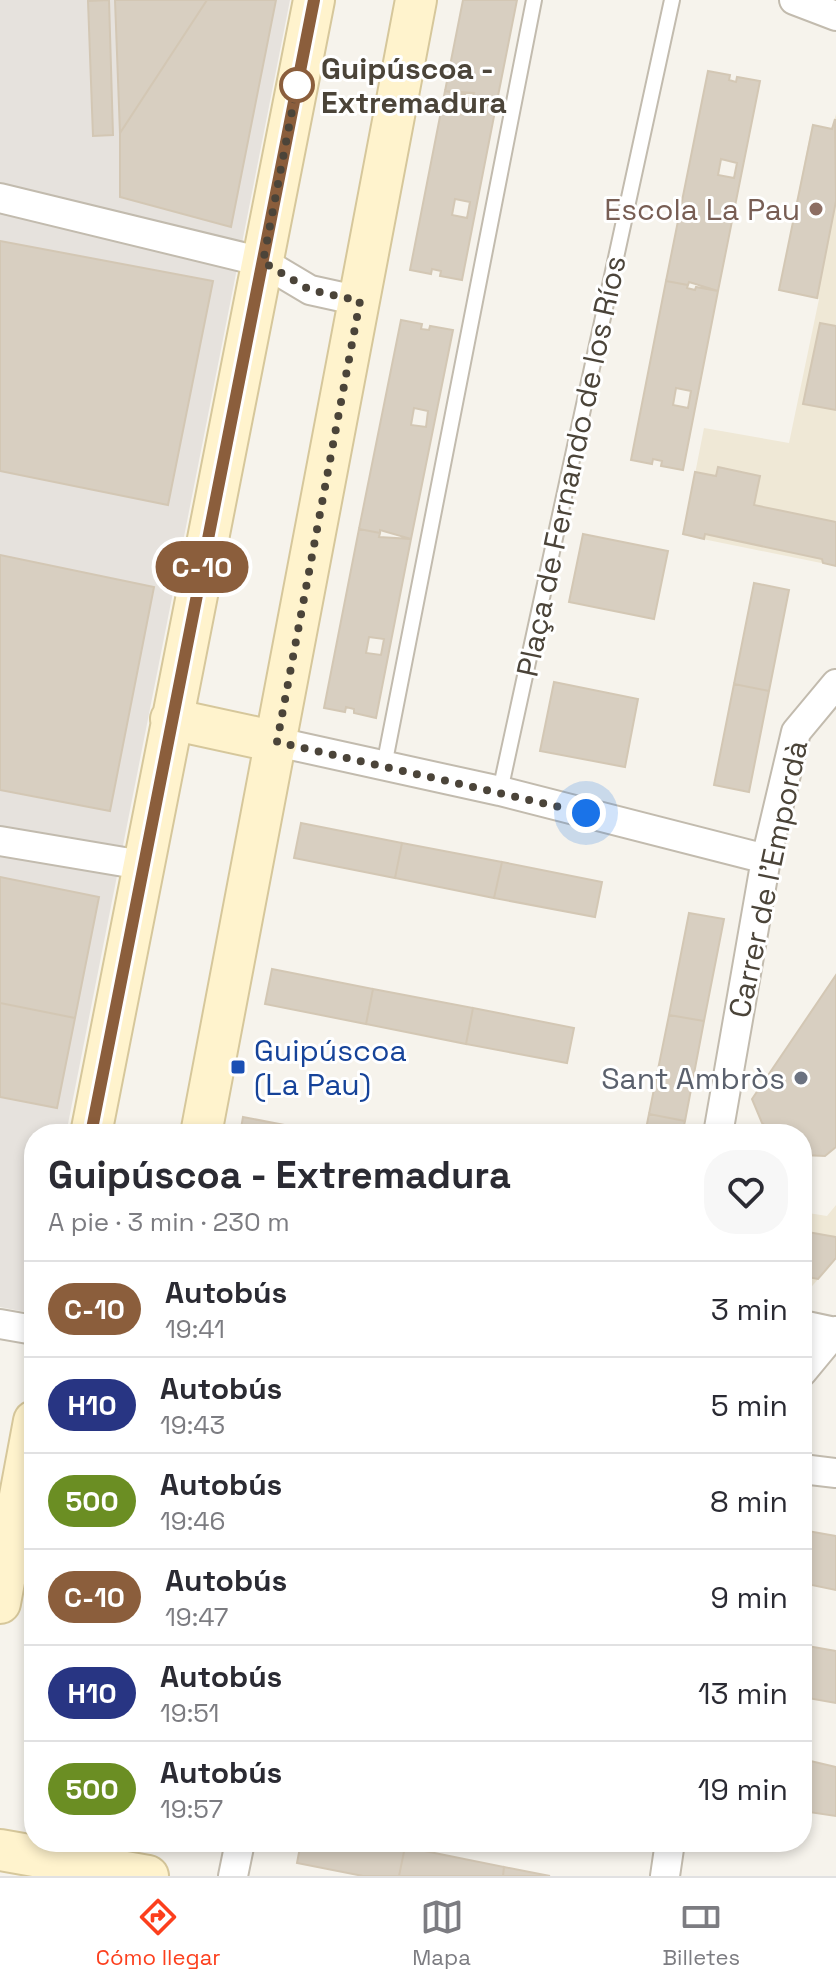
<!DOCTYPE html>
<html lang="es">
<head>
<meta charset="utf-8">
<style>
  :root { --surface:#fff; --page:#f7f7f7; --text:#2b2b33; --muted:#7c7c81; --line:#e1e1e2; --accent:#fc3f1d }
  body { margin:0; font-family:"Space Grotesk",sans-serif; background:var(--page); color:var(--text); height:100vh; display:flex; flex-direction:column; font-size:30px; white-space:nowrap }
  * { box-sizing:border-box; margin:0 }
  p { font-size:26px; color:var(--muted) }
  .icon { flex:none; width:44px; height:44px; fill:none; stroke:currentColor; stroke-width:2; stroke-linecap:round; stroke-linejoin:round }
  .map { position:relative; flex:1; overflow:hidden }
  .panel { position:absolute; left:24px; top:1124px; width:788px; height:728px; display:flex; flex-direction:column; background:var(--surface); border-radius:32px; box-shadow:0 4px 12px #0003 }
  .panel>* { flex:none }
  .badge { padding:0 16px; border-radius:26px; font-size:28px; line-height:52px }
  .you { position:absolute; width:40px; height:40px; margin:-20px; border:6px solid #fff; border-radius:50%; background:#1a73e8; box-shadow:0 0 0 12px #1a73e833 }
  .map>.badge { position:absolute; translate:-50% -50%; box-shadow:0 0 0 4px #fff }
  .round { display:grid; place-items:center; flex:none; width:84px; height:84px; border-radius:32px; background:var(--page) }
  .summary { display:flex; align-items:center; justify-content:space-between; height:136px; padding:0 24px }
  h1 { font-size:38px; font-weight:700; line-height:60px }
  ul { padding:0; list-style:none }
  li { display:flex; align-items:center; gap:24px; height:96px; padding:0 24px; border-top:2px solid var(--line) }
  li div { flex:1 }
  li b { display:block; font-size:30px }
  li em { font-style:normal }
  li .badge { min-width:88px; font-weight:700; text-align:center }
  .dock { display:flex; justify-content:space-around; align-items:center; height:112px; border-top:2px solid var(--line); background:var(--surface); font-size:22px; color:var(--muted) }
  .dock a { display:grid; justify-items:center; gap:4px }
  .dock .on { color:var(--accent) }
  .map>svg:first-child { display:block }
</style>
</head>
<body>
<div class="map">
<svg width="836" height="1876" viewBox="0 0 836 1876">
  <rect width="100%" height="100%" fill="#f6f3ec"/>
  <!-- industrial -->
  <path fill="#e6e2dd" d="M0,0H290L66,1134H34L31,1313L0,1307Z"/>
  <!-- education -->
  <path fill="#efe8d6" d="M836,114V566L683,535L704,428L789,443L819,299L779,290L812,125L832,129Z
    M836,1205V1259L806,1293L802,1292V1212L827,1216Z"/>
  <!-- building -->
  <path fill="#d8cfc1" stroke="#d3c7b4" stroke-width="2" fill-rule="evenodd" d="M109,0L113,135L93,136L88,1Z
    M115,0H207L120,133Z
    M207,0H276L231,227L120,197V133Z
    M463,0H517L497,101L473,96L474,93L445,91Z
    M708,71L730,75L729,80L736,82L737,77L760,81L718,291L689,282L688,285L666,281ZM721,159L737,163L734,178L718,175Z
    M445,91L465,95L464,98L497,101L462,280L440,276L441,271L432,269L431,274L410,270ZM455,199L470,202L467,218L452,215Z
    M835,119L836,201L817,298L779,290L813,125L832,129Z
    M0,241L213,281L168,505L0,471Z
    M666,281L688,285L687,288L695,290L696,287L718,291L683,470L661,466L662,461L653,459L652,464L631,460ZM676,388L691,391L688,408L673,405Z
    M401,320L422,324L421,329L429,330L430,326L453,330L411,539L380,530V533L359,529ZM414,408L428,411L426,427L411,425Z
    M820,323L836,326V410L803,404Z
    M718,467L760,476L754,505L836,522V566L823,563L822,559L705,534L704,539L683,534L695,472L716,476Z
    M359,529L380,533L379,537L411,539L376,718L354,713V709L346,707L345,712L324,708ZM369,637L384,639L381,655L366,653Z
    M583,534L668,551L654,619L569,602Z
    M0,555L154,587L110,811L0,790Z
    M754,583L789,590L769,691L734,684Z
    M554,682L638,699L625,767L540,751Z
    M734,684L769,691L749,792L714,785Z
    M301,823L402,843L395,878L294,858Z
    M402,843L502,862L494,898L395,878Z
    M502,862L602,882L595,917L494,898Z
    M0,877L99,897L75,1018L0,1003Z
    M689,913L724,919L704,1021L669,1015Z
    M272,969L373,989L366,1024L265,1004Z
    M836,975V1147L825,1156L802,1155V1134H774L762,1123L752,1099Z
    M373,989L473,1008L466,1044L366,1024Z
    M0,1003L75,1018L57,1108L0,1097Z
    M473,1008L574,1028L567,1063L466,1044Z
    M669,1015L704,1021L685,1121L649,1114Z
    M649,1114L685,1121L682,1134H645Z
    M243,1117L310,1130L334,1134H240Z
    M802,1231L836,1237V1258L818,1279L802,1276Z
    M802,1530L836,1536V1590L802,1583Z
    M802,1645L836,1651V1703L802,1697Z
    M802,1759L836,1767V1816L802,1811Z
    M301,1842H377L405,1847L399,1876H363L297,1863Z
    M405,1847L504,1867L503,1876H399Z
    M504,1867L550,1876H503Z"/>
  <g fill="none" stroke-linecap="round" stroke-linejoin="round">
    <defs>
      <path id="lane" d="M384,766L534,0
        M500,791L672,0"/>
      <path id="street" d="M794,0L836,16
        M0,198L263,262L310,290L360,301
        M277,742L500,791L766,859
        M0,841L142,865
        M718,1134L766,859L796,732L836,684
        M0,1324L34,1330
        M802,1325L835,1332
        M802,1372L836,1331
        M802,1469L836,1473
        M233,1876L240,1842
        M665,1876L670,1842"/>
      <path id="secondary" d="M171,719L277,742
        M91,1134L314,0
        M201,1134L416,0
        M0,1603L34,1421
        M0,1850L148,1876"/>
    </defs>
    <!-- lane casing -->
    <use href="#lane" stroke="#c2bbae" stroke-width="18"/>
    <!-- street casing -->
    <use href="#street" stroke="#c2bbae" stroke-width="32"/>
    <!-- secondary casing -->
    <use href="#secondary" stroke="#d6c79b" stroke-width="44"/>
    <!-- lane -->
    <use href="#lane" stroke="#fff" stroke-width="14"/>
    <!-- street -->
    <use href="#street" stroke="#fff" stroke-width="28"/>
    <!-- secondary -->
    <use href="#secondary" stroke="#fff3cd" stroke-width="40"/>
  </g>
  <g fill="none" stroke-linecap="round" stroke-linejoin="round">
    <defs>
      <path id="line" d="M91,1134L314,0"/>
    </defs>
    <!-- line casing -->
    <use href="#line" stroke="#fff" stroke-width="18"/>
    <!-- line -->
    <use href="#line" stroke="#8b5e3c" stroke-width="12"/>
    <!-- walk -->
    <path stroke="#4b4439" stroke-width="8" stroke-dasharray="0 14.4" d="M297,85L263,262L310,290L360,301L277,742L586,813"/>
  </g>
  <!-- markers -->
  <circle fill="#fff" stroke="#8b5e3c" stroke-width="4" cx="297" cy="85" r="16"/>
  <circle fill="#8d6e63" stroke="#fff" stroke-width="3" cx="816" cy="209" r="8"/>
  <rect fill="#1a4fb4" stroke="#fff" stroke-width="3" x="230" y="1059" width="16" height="16" rx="4"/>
  <circle fill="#6b7280" stroke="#fff" stroke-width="3" cx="801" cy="1078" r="8"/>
  <g text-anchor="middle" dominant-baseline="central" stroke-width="6" stroke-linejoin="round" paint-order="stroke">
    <!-- stop labels -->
    <g font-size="30" font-weight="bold" fill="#4b4439" stroke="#fff" text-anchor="start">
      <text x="321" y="68">Guipúscoa -<tspan x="321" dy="34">Extremadura</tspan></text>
    </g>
    <!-- education labels -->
    <g font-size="30" fill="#785e54" stroke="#fff" text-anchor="end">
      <text x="800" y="209">Escola La Pau</text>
    </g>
    <!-- street labels -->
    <g font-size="30" fill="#4b4439" stroke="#fff">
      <text transform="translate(571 466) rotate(-78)">Plaça de Fernando de los Ríos</text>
      <text transform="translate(768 879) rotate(-78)">Carrer de l'Empordà</text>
    </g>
    <!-- transit labels -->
    <g font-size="30" fill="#164399" stroke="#fff" text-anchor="start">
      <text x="254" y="1050">Guipúscoa<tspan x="254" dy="34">(La Pau)</tspan></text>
    </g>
    <!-- worship labels -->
    <g font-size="30" fill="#5b616d" stroke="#fff" text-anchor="end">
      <text x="785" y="1078">Sant Ambròs</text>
    </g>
  </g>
</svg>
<div class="you" style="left:586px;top:813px"></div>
<b class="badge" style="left:202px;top:567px;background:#8b5e3c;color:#fff">C-10</b>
<section class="panel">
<div class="summary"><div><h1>Guipúscoa - Extremadura</h1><p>A pie · 3 min · 230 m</p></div><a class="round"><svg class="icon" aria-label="heart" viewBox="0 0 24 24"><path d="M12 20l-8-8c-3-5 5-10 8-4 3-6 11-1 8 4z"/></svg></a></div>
<ul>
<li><span class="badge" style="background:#8b5e3c;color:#fff">C-10</span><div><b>Autobús</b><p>19:41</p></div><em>3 min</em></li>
<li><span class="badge" style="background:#283583;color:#fff">H10</span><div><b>Autobús</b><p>19:43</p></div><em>5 min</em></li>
<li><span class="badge" style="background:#6b8e23;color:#fff">500</span><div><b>Autobús</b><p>19:46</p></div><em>8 min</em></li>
<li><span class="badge" style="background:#8b5e3c;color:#fff">C-10</span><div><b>Autobús</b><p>19:47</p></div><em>9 min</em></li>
<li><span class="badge" style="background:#283583;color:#fff">H10</span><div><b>Autobús</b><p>19:51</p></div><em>13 min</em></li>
<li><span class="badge" style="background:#6b8e23;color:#fff">500</span><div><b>Autobús</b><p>19:57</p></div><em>19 min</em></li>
</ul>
</section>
</div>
<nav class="dock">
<a class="on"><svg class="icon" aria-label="directions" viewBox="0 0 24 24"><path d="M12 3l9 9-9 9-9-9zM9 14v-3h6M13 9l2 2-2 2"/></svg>Cómo llegar</a>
<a><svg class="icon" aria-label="map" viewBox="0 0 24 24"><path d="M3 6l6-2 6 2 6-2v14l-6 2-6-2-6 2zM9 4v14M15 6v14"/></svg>Mapa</a>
<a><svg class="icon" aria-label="tickets" viewBox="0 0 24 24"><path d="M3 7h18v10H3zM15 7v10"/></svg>Billetes</a>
</nav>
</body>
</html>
